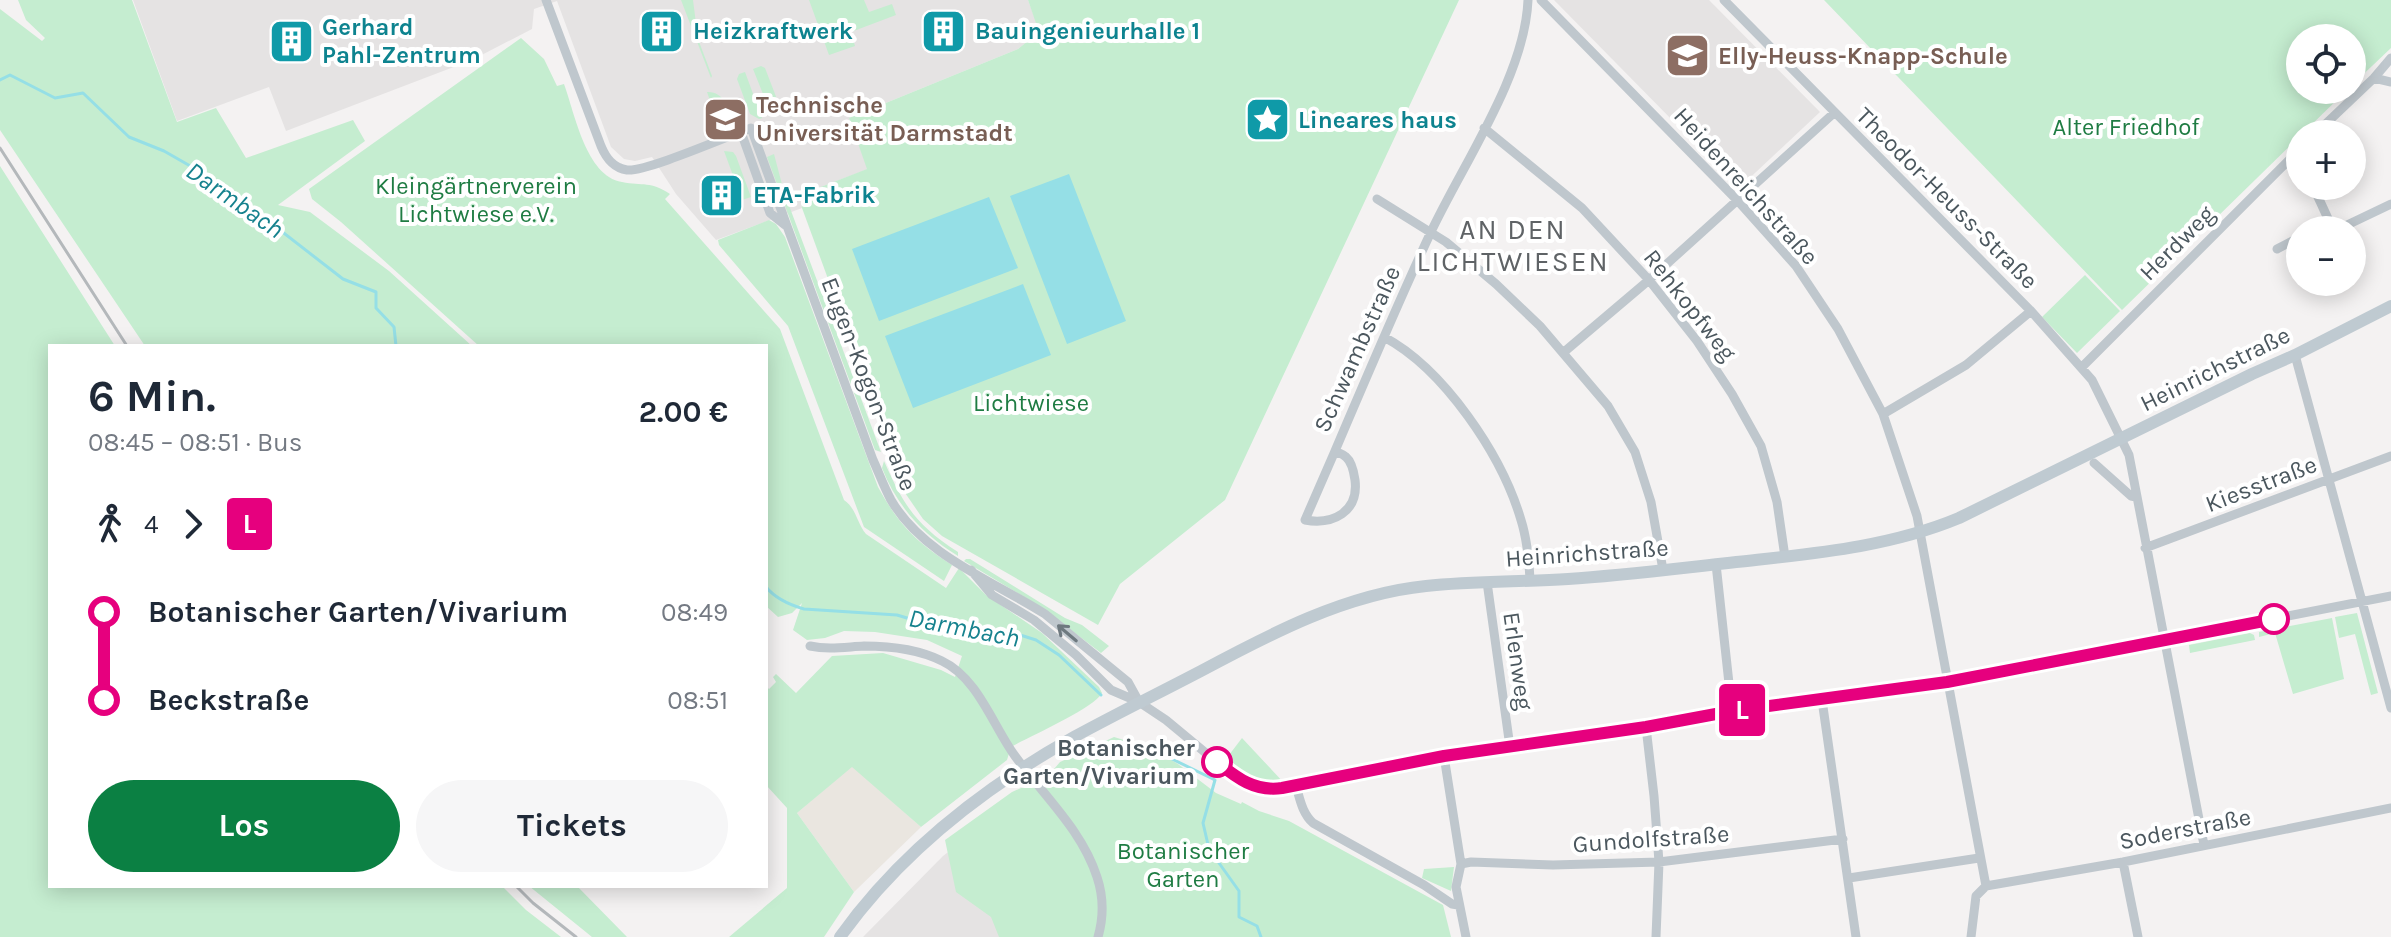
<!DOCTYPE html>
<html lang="de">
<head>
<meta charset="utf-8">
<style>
  :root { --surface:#fff; --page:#f6f6f7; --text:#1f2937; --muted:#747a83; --accent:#0b8043 }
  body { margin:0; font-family:Karla,sans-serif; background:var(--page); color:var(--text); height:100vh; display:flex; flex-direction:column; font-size:30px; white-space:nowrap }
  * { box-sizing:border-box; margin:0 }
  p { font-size:26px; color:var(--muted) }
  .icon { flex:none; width:44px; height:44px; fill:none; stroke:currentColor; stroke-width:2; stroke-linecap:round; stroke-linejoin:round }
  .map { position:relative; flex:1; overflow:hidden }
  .drawer { position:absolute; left:48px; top:344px; width:720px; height:544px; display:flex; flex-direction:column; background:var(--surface); border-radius:0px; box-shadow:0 4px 20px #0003 }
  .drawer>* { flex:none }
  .badge { padding:0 16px; border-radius:6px; font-size:28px; line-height:52px }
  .tools { position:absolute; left:2286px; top:24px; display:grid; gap:16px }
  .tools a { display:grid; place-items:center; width:80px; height:80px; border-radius:50%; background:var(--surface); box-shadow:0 4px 20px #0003; font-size:40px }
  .map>.badge { position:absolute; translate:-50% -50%; box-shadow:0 0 0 4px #fff }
  .legs { display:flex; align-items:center; gap:12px; height:88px; padding:0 40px; font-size:26px }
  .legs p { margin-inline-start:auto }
  .summary { display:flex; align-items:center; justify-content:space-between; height:136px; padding:0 40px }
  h1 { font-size:44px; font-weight:700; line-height:60px }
  .button { display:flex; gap:16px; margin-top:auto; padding:16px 40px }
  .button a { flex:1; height:92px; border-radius:48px; background:var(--accent); color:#fff; font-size:32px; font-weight:700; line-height:92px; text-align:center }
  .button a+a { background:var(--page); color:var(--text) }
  ul { padding:0 40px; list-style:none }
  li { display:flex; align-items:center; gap:28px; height:88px; font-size:30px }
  li i { display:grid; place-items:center; width:12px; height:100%; margin:0 10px; background:currentColor }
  li i::after { content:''; width:20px; height:20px; margin:-10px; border:6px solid; border-radius:50%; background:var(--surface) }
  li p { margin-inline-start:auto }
  li:first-child i { background:linear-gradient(#0000 50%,currentColor 0) }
  li:last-child i { background:linear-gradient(currentColor 50%,#0000 0) }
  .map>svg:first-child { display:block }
</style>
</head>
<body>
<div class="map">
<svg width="2391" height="937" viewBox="0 0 2391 937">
  <rect width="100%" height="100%" fill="#f4f2f2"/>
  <!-- commercial -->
  <path fill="#eae6e0" d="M852,766L921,827L854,892L797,813Z"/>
  <!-- education -->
  <path fill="#e5e3e3" d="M133,0H1028L1040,32L1018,49L849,118L868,169L800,195L802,208L716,240L676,194L652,157L635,161L624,159L611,147L557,1L534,9L532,29L472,60L286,131L269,87L177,121Z
    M1554,0H1709L1820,112L1739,188Z
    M1029,791L1125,937H863L943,856Z"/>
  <!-- green -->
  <path fill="#c5edd0" d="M18,0H132L177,122L216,108L246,158L353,120L365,141L278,205L310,212L318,218L389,271L472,346H145L0,130V9L42,41L45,38L26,20Z
    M681,0H693L698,39L712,76L711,78Z
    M809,0H864L869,12L892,4L896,15L851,32L855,46L829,55Z
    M1028,0H1459L1225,500L1120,584L1098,625L942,536L923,519L901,487L886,452L885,434L802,208L800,195L867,169L849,118L1018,49L1039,32Z
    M1824,0H2391V48L2352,85V38H2300V90H2347L2122,310Z
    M521,38L544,59L557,86L564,84C575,114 586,176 622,182C643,186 651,181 670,194L665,199L780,329L844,500C856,508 857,523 866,534L946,588L959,568L986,595L1042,633L1099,687L1102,693C1093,709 1030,736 1011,747L1007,760L921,827L852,767L797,813L854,892L824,937H729L787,888V808L766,785V686L769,689L776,682L773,677L776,674L796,693L832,656L883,653L941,670L955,677L962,656L927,640L875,632L844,631L825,638L807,640L793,630L802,603L792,613L778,617L766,606V346H479L341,222L312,199L309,189Z
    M761,66L765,68L780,107L778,112L771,114L753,69Z
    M745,72L762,118L759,119L750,114L737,79L739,74Z
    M707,92C723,91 729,107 729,121L721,132Z
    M724,151L733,152L736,156L751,197L742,200Z
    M774,154L784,192L881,452L875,450L767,157Z
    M0,166L115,346H50V886H502L526,910L561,937H0Z
    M769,220L776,224L785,237L878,487C899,525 916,542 952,565L944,581L864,527L788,326L719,245L718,240Z
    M2085,275L2120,311L2077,353L2042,317Z
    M884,461C904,506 916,525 958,552V556C922,534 897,506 882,468Z
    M966,559H970L1065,618L1082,625L1109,646L1101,653L1041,607L964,561Z
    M2357,613L2378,693L2371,695L2355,634L2339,638L2335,617Z
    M2332,618L2344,679L2293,694L2275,633L2259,637V632Z
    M2250,633L2254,635L2255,640L2190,653L2189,645Z
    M1114,737L1151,748L1178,764L1216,793L1241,804L1242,802L1259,811L1289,821L1443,905L1451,937H999L991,917L956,892L945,840L1012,792L1048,776L1060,762Z
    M1242,738L1285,784C1260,790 1244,774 1226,759Z
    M1454,867L1451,891L1422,878L1424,869Z
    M529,886H577L627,937H592Z"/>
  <!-- water -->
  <path fill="#95dfe6" d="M1069,174L1126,321L1067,344L1010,196Z
    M989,197L1018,268L879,321L852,249Z
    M1023,284L1051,355L913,408L885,336Z"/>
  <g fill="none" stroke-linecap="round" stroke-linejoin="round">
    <!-- stream -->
    <path stroke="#95dfe6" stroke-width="3" d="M0,80L10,75L55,98L83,93L129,137L164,151L199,171L236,196L343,279L376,292V308L394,327L396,346
      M766,587C775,598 790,605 804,609L897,615L950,631L997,630L1017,634L1036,640L1059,655L1101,695
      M1170,758L1215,780L1203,823L1209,849L1239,891V917L1257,926L1261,937"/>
    <!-- minor -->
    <path stroke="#bfc7cd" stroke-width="9" d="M546,0L601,146C606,158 613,168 627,170C646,172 728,136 751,128L873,460C879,473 884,487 891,500C923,555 993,581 1045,614L1128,682L1139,702
      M1541,0L1738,201L1796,266L1838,329L1883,414L1917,516L1986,886L1976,896L1971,937
      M1724,0L2031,311L2092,380L2129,455L2204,845
      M2374,78L2391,82
      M1484,128L1582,208L1649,280L1697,341L1732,394L1761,446L1777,502L1785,557
      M741,132L770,213L785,225
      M2315,134L2374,78L2391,58
      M2313,186L2330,223
      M1377,199L1446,242L1496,284L1540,326L1608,406L1635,452L1651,502L1663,570
      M2315,230L2330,223L2345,226L2391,204
      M2277,249L2300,237
      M1384,337C1444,369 1502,455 1521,520C1527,539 1529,560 1530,580
      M1564,352L1649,280L1834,113
      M2295,355L2391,708
      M2083,366L2300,149
      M1883,414L1966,365L2031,311
      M1335,451C1366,378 1397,305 1430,234C1462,165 1525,76 1528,0
      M1335,451C1339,453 1343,454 1346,457C1352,462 1354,473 1355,480C1359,512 1333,525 1305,520Z
      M2094,463L2131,496L2136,497
      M2145,548L2391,456
      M1716,564L1732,711
      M971,570L992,595L1034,620L1076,655L1111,690L1139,702L1166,720L1230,773L1247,784L1269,790L1444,756L1646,727L1732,711L1947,682L2391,596
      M1487,582L1510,747
      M810,646C828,650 845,647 864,646C890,646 918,649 942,661C978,678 993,726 1015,756C1044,796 1082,830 1097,877C1104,898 1104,916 1098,937
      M1822,700L1856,937
      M1646,727L1654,796L1659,862L1656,937
      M1444,756L1461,864L1456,887L1466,937
      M1296,786C1300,799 1302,813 1313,823L1424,885L1452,904L1458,905
      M2123,862L2138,937
      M1461,864L1471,862L1553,865L1659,862L1843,839
      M1849,878L1979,858
      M1986,886L2123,862L2391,808"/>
    <!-- secondary -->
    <path stroke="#bfcad1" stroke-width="12" d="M840,937C900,853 985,787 1074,737C1116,714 1159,693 1201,671C1270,634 1346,594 1426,586C1473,581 1521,582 1568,579C1628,575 1688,567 1747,561C1819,553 1892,546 1959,518L2252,374L2295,355L2391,306"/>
    <!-- rail -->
    <path stroke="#b4b8bb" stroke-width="3" d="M0,148L127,346
      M516,886L533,903L576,937"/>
  </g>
  <!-- one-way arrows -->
  <defs><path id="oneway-shaft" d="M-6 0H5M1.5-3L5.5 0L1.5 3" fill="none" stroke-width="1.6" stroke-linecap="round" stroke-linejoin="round" transform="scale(2)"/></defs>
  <use stroke="#6e797f" href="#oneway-shaft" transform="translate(1067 633) rotate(-140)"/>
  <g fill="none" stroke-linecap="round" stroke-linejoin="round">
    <defs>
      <path id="line-1" d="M1217,762C1237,778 1255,792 1282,788L1444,756L1646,727L1732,711L1947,682L2274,619"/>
    </defs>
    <!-- line-1 casing -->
    <use href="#line-1" stroke="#fff" stroke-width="18"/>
    <!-- line-1 -->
    <use href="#line-1" stroke="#e6007e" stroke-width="12"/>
  </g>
  <!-- icons -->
  <defs>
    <symbol id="building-square" viewBox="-11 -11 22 22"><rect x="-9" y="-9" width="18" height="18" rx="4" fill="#0f9aa8" stroke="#fff"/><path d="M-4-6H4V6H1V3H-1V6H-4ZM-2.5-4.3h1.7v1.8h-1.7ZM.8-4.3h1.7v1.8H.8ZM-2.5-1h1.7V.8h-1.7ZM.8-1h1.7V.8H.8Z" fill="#fff"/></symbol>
    <symbol id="school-square" viewBox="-11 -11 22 22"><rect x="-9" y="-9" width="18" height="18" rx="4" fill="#8d6e63" stroke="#fff"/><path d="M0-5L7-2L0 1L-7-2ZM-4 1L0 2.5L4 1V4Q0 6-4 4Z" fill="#fff"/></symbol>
    <symbol id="university-square" viewBox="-11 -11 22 22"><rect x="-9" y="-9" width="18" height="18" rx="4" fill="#8d6e63" stroke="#fff"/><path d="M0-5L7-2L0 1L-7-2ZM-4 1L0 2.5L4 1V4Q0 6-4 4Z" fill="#fff"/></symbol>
    <symbol id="sight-square" viewBox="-11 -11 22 22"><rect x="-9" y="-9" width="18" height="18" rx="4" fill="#0f9aa8" stroke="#fff"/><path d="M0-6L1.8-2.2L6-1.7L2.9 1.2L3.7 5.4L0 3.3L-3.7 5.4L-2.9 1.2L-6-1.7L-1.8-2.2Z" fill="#fff"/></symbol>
  </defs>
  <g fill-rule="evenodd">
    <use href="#building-square" x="636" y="6" width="51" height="51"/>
    <use href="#building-square" x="918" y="6" width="51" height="51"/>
    <use href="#building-square" x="266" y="16" width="51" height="51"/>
    <use href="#school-square" x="1662" y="30" width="51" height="51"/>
    <use href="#university-square" x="700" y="94" width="51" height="51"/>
    <use href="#sight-square" x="1242" y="94" width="51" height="51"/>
    <use href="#building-square" x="696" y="170" width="51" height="51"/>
  </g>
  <!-- markers -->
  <g fill="#fff" stroke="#e6007e" stroke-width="4">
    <circle cx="2274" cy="619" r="14"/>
    <circle cx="1217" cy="762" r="14"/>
  </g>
  <g text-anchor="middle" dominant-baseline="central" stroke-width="8" stroke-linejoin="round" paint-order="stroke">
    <!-- culture labels -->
    <g font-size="24" font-weight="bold" fill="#0d838f" stroke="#fff" text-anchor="start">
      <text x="322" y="27">Gerhard<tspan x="322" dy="28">Pahl-Zentrum</tspan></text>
      <text x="693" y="31">Heizkraftwerk</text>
      <text x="975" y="31">Bauingenieurhalle 1</text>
      <text x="1298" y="120">Lineares haus</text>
      <text x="753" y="195">ETA-Fabrik</text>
    </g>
    <!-- education labels -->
    <g font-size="24" font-weight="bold" fill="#785e54" stroke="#fff" text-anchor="start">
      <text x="1718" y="56">Elly-Heuss-Knapp-Schule</text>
      <text x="756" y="105">Technische<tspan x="756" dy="28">Universität Darmstadt</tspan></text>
    </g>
    <!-- park labels -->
    <g font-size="24" fill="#1f7c43" stroke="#fff">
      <text x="2126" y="127">Alter Friedhof</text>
      <text x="476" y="186">Kleingärtnerverein<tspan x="476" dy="28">Lichtwiese e.V.</tspan></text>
      <text x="1031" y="403">Lichtwiese</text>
      <text x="1183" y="851">Botanischer<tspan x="1183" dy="28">Garten</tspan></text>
    </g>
    <!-- street labels -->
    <g font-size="24" fill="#4b575e" stroke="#fff">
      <text transform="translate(1746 186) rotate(48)">Heidenreichstraße</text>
      <text transform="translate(1947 198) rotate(45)">Theodor-Heuss-Straße</text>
      <text transform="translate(2177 243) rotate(-45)">Herdweg</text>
      <text transform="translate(1690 305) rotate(52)">Rehkopfweg</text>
      <text transform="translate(1357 349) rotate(-66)">Schwambstraße</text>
      <text transform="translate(2215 369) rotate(-26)">Heinrichstraße</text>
      <text transform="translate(869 384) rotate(69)">Eugen-Kogon-Straße</text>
      <text transform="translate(2261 484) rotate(-21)">Kiesstraße</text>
      <text transform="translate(1587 553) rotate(-4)">Heinrichstraße</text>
      <text transform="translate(1518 661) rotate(82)">Erlenweg</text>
      <text transform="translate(2185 829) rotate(-11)">Soderstraße</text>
      <text transform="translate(1651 839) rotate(-4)">Gundolfstraße</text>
    </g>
    <!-- stop labels -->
    <g font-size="24" font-weight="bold" fill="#4b575e" stroke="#fff" text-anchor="end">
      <text x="1195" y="748">Botanischer<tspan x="1195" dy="28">Garten/Vivarium</tspan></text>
    </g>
    <!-- water labels -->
    <g font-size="26" font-style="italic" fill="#16828e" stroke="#fff">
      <text transform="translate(235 200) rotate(35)">Darmbach</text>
      <text transform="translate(964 628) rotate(11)">Darmbach</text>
    </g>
    <!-- quarter labels -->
    <g font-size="28" letter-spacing="2" fill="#5f6366" stroke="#fff">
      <text x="1513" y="229">AN DEN<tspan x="1513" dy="32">LICHTWIESEN</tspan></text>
    </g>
  </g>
</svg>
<div class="tools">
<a><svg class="icon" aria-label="locate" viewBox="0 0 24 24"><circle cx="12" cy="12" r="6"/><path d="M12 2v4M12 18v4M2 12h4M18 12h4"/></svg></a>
<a>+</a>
<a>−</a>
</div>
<b class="badge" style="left:1742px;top:710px;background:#e6007e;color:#fff">L</b>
<section class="drawer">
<div class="summary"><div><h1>6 Min.</h1><p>08:45 – 08:51 · Bus</p></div><b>2.00 €</b></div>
<div class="legs"><svg class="icon" aria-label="walk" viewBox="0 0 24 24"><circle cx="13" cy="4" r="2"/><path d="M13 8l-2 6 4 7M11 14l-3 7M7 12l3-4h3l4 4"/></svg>4<svg class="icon" aria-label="forward" viewBox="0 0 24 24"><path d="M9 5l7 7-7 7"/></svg><b class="badge" style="background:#e6007e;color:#fff">L</b></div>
<ul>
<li><i style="color:#e6007e"></i><b>Botanischer Garten/Vivarium</b><p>08:49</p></li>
<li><i style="color:#e6007e"></i><b>Beckstraße</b><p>08:51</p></li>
</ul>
<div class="button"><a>Los</a><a>Tickets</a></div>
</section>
</div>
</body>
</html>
